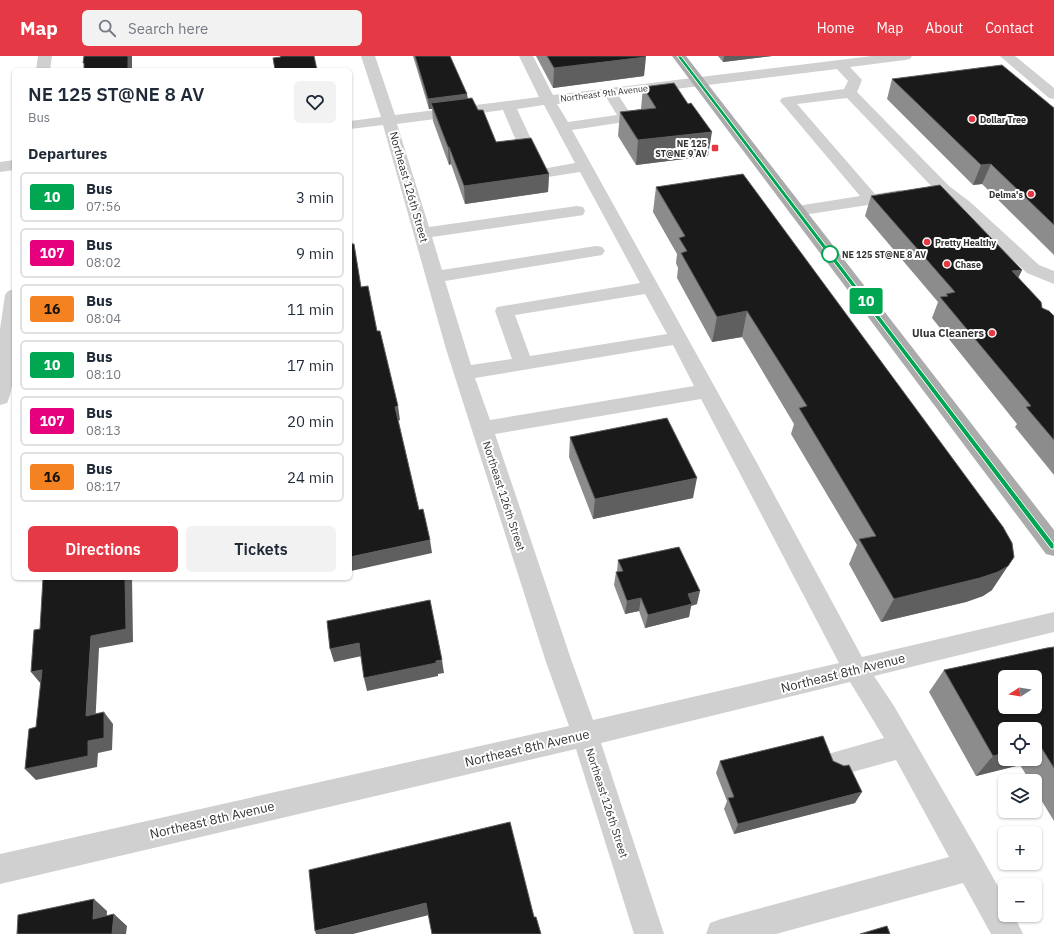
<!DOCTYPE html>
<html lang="en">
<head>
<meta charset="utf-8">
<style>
  :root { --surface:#fff; --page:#f2f2f3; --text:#1f2937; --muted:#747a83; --line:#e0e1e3; --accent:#e63946 }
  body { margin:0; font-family:"IBM Plex Sans",sans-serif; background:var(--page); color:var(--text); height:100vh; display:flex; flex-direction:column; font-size:15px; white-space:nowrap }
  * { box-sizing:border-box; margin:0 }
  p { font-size:13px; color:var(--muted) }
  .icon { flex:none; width:22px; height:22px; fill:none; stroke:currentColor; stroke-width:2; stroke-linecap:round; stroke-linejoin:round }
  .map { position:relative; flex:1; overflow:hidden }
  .drawer { position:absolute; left:12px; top:12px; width:340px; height:512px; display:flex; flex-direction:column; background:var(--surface); border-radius:6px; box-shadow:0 1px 3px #0004 }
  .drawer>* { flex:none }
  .badge { padding:0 8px; border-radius:3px; font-size:14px; line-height:26px }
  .needle { width:26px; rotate:258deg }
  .fabs { position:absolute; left:998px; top:614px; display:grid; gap:8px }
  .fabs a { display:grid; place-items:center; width:44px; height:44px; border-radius:6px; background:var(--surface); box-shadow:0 1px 3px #0004; font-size:20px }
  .map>.badge { position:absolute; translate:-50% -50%; box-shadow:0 0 0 2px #fff }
  h2 { padding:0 16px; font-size:15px; line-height:36px }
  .round { display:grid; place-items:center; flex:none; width:42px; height:42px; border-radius:6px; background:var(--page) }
  .overview { display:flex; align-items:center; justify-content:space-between; height:68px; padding:0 16px }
  h1 { font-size:19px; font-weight:600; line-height:30px }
  .action { display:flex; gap:8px; margin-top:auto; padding:8px 16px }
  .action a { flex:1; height:46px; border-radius:6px; background:var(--accent); color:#fff; font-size:16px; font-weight:600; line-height:46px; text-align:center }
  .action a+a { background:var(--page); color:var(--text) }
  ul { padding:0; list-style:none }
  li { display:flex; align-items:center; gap:12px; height:50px; margin:0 8px 6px; padding:0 8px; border:2px solid var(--line); border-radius:6px }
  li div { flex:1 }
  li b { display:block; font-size:15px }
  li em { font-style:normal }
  li .badge { min-width:44px; font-weight:700; text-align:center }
  header { display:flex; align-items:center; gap:24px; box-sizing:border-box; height:56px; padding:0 20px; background:var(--accent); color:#fff }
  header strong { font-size:19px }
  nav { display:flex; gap:22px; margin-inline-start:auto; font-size:14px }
  .search { width:280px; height:36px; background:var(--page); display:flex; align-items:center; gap:10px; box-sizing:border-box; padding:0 14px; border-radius:6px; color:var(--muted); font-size:15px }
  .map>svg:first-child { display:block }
</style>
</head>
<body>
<header>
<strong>Map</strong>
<div class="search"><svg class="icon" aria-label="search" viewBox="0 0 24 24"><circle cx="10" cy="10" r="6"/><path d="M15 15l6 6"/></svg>Search here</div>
<nav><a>Home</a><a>Map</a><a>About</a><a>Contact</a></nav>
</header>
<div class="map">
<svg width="1054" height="878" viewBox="0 0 1054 878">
  <rect width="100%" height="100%" fill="#fff"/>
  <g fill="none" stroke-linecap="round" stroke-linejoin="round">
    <!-- minor -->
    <path fill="#d0d0d0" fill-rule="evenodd" d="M38,0H52L50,14H36Z
      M361,0H375L395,59L539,41L519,0H533L553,39L872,0H912L910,3L905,4L850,11L862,24L857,36L949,130L969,145L1039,209L1054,215V228L1027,217L957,151L937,136L847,42L797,48L875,138L900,134L906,136L908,139L906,142L900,144L797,160L791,159L789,155L791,151L860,140L780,45L782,42L787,41L844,33L848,25L837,13L619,40L633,62L631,65L572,74L757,407L862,601L1054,556V576L874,620L894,650L981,800L1005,843V859H1014L1023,878H991L963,827L776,878H706L710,867L721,863L949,801L896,704L838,720L828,716L824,707L828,698L884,682L850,626L601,687L664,878H634L576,693L0,828V798L569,670L546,606L446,293L383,69L350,73V65L381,61ZM606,41L617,59L568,66L557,48ZM544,49L575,107L542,113L540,116L542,119L548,121L580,116L640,227L497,251L495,255L512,303L471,309L445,225L596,200L602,199L605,195L602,191L596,190L442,214L432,181L577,160L583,159L585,155L583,151L577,150L429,171L397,68L503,54L520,94L523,97L528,99L533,97L536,94L517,53ZM645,238L667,278L530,300L515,259ZM673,289L694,330L490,364L475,322ZM701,343L839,607L593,664L572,606L495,378Z
      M1000,0H1015L1054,32V43L1049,42Z
      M14,104V114L0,116V106Z
      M14,233C14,258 18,328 7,347L0,349V273L5,239L8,235Z"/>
    <!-- major -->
    <path fill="#ababab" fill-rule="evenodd" d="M672,0H686L1054,474V500L1046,498Z"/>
  </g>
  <!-- wall -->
  <path fill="#8c8c8c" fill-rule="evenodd" d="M413,0H450L467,38L468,43L478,54L496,86L549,118L548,136L465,148L451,108L449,109L433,65L432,53H429Z
    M536,0H645L644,20L553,32Z
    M718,0H772L723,6Z
    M892,23L1054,52V199L982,128L973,129L887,43Z
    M643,31L708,100L636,109L618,80L620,56L641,53Z
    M656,131L992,534L983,540L966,546L881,566L849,508L857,489L791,378L794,368L742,281L712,286L677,222L678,212L676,207L677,198L653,156Z
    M871,140L1022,214L1018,222L1042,252L1054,260V419L1015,371L1017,368L932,262L938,246L865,160Z
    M570,381L693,442L593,463L569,401Z
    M618,504L697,548L691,550L689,561L645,572L639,555L625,558L614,529L616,516H617Z
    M1054,591V765L1035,734V725H1030L1020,709L976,720L929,636L944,614ZM1035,673V703H1005Z
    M720,705H833L855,747L734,778L724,753L727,745L716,717Z"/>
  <!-- shaded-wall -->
  <path fill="#5f5f5f" d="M128,0H132V14H128Z
    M724,0H772L723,6Z
    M646,1L644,20L553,32L554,12Z
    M467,38L468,48L431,47L432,53H429L428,43Z
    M712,76L708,100L636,109L638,84Z
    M448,91H449L451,108L449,109Z
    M991,108L982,128L973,129L981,109Z
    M549,118L548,136L465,148L464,130Z
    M1022,214L1012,234V215Z
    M747,255L742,281L712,286L717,261Z
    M398,350L400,364L397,365L395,351Z
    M697,422L693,442L593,463L595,443Z
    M430,484L432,497L351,515L350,511V501Z
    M1014,501L992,534L983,540L966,546L881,566L894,543Z
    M125,522H132L133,586L99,592L95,672L86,660L91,580Z
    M700,535L697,548L691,550L689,561L645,572L648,559L688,538Z
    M641,542L639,555L625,558L627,545Z
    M359,587L362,600L334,606L330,593Z
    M442,604L444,617L438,618V620L367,635L364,622Z
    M42,614L41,628L31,616Z
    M104,656L113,668L112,694L98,697L97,711L36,724L25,713L88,685Z
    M1005,697V703H1025L1020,709L976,720L993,700Z
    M862,736L855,747L734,778L738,768Z
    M94,843L107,855L106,875L93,863Z
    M426,847L429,859L353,878H316L315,875Z
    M114,858L127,870L126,878H112Z"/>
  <!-- building -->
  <path fill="#1a1a1a" stroke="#5f5f5f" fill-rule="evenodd" d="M84,0H128V14H85V13H84V7H83Z
    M280,0H314L317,14H275L273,2L281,1Z
    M415,0H450L467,38L428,43Z
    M547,0H645L646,1L554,12Z
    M1002,9L1054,52V169L991,108L981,109L892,23Z
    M674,27L688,48L691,47L712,76L638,84L620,56L656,52L643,31Z
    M472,42L478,54H483L496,86L531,82L549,118L464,130L449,91H448L431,47Z
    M743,118L1003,471L1012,487L1014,501L1008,510L998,516L980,522L894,543L859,483L876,480L799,352L807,350L747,255L717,261L681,197L687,195L679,182L685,180L656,131Z
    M940,129L1022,214L1012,215L1041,246L1042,252L1049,255L1054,260V384L1026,351L1031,350L940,241L948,240L946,238L955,236L871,140Z
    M350,178L352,188H354L361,231L368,230L377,275H380L398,350L395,351L419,454L423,453L430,484L350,501Z
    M667,362L697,422L595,443L570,381Z
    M679,491L700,535L688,538L692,548L648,559L641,542L627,545L616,516L623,515L618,504Z
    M43,522H125L126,573L91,580L86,660L104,656V682L88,685V700L25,713L29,673L36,671L42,614L31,616L34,574L40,573Z
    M430,544L442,604L436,605V607L364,622L359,587L330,593L327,565Z
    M1054,591V712L1039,688L1035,689V673H1005V697L993,700L944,614L1047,592ZM1005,621H1035V651H1005Z
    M823,680L833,705L844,710L849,709L862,736L738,768L728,742L734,741L720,705Z
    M510,766L534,861H536L541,878H432L426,847L315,875L309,814Z
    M94,843L93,863L114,858L112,878H17L18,859Z
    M887,870L890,878H860Z"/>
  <!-- line -->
  <path fill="#00a651" stroke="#fff" d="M677,0H681L1054,488V493H1051Z"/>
  <!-- markers -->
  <g fill="#e63946" stroke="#fff" stroke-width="1.5">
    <circle cx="972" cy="63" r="4"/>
    <rect x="711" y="88" width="8" height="8" rx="2"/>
    <circle cx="1031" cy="138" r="4"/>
    <circle cx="927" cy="186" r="4"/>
    <circle cx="947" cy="208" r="4"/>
    <circle cx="992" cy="277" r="4"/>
  </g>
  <circle fill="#fff" stroke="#00a651" stroke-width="2" cx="830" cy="198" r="8"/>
  <g text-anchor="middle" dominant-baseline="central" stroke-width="4" stroke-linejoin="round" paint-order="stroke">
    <!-- far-street labels -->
    <g font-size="9" fill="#333" stroke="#fff">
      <text transform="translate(604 37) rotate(-7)">Northeast 9th Avenue</text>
    </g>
    <!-- far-poi labels -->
    <g font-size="9" font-weight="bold" fill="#333" stroke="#fff" text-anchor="start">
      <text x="980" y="63">Dollar Tree</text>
      <text x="707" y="87" text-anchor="end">NE 125<tspan x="707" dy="10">ST@NE 9 AV</tspan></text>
      <text x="1023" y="138" text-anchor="end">Delma's</text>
      <text x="935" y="186">Pretty Healthy</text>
      <text x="955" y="208">Chase</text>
    </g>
    <!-- far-stop labels -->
    <g font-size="9" font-weight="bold" fill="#333" stroke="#fff" text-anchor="start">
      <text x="842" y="198">NE 125 ST@NE 8 AV</text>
    </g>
    <!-- street labels -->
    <g font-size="11" fill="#333" stroke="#fff">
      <text transform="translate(409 131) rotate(74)">Northeast 126th Street</text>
      <text transform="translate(504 440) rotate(72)">Northeast 126th Street</text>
      <text transform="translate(607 747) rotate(72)">Northeast 126th Street</text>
    </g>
    <!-- poi labels -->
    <g font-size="11" font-weight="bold" fill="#333" stroke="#fff" text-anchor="end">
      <text x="984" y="277">Ulua Cleaners</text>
    </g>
    <!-- near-street labels -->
    <g font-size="13" fill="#333" stroke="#fff">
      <text transform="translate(843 617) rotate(-14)">Northeast 8th Avenue</text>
      <text transform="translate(527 692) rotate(-13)">Northeast 8th Avenue</text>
      <text transform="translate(212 764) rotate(-13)">Northeast 8th Avenue</text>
    </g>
  </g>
</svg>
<div class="fabs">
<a><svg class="needle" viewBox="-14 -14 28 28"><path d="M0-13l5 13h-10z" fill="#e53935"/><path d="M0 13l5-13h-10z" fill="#747a83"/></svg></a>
<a><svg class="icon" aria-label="locate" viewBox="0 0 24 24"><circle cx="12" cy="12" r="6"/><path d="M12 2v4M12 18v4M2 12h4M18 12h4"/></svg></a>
<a><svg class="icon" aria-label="layers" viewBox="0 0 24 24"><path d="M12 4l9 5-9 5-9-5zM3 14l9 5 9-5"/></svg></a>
<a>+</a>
<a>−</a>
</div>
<b class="badge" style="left:866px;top:245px;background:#00a651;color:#fff">10</b>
<section class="drawer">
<div class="overview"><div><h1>NE 125 ST@NE 8 AV</h1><p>Bus</p></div><a class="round"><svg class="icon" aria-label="heart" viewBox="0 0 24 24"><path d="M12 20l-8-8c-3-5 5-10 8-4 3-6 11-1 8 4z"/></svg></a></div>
<h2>Departures</h2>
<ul>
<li><span class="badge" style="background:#00a651;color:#fff">10</span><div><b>Bus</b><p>07:56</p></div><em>3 min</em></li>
<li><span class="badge" style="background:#e6007e;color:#fff">107</span><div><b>Bus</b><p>08:02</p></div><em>9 min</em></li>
<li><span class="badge" style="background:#f58220;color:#111">16</span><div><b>Bus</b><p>08:04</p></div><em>11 min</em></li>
<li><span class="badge" style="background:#00a651;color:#fff">10</span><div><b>Bus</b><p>08:10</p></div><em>17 min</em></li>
<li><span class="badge" style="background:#e6007e;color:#fff">107</span><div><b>Bus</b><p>08:13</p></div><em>20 min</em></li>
<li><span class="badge" style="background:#f58220;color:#111">16</span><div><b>Bus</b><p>08:17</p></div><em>24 min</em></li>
</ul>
<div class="action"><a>Directions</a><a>Tickets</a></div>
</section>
</div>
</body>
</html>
